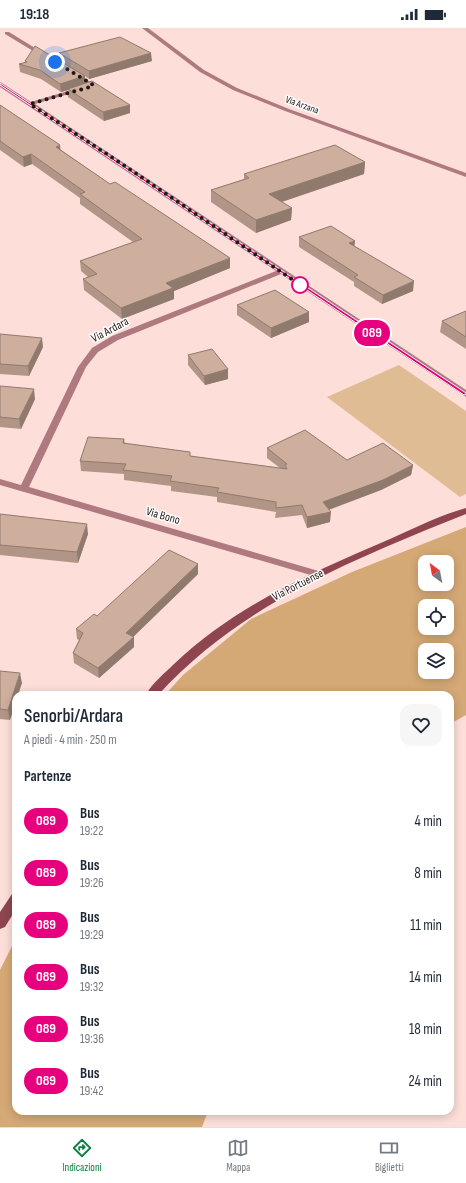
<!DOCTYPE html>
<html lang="it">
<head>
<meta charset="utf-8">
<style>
  :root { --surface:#fff; --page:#f6f6f7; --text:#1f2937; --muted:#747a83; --line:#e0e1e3; --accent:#0b8043 }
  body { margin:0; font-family:"Sofia Sans Condensed",sans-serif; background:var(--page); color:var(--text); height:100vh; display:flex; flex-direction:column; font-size:15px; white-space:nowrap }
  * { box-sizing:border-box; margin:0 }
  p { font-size:13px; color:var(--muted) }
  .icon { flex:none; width:22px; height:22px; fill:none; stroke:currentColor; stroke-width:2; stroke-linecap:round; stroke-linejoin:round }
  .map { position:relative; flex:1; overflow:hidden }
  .side { position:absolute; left:12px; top:663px; width:442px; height:424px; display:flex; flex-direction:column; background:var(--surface); border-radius:12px; box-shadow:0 2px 10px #0003 }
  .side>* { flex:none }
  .badge { padding:0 8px; border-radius:13px; font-size:14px; line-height:26px }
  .needle { width:26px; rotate:328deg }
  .tools { position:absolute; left:418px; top:527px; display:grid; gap:8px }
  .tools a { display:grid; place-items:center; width:36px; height:36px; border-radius:8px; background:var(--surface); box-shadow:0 2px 10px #0003; font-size:20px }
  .you { position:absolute; width:20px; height:20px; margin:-10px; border:3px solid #fff; border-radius:50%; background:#1a73e8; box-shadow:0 0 0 6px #1a73e833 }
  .map>.badge { position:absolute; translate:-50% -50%; box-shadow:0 0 0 2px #fff }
  h2 { padding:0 12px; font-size:15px; line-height:36px }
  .round { display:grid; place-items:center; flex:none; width:42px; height:42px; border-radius:12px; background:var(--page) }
  .head { display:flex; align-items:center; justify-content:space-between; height:68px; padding:0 12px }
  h1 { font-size:19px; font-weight:600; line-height:30px }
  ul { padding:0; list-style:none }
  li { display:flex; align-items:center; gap:12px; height:52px; padding:0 12px }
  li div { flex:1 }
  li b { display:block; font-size:15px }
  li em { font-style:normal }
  li .badge { min-width:44px; font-weight:700; text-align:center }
  .status { display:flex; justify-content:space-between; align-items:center; height:28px; padding:0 20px; background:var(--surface); direction:ltr }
  .status svg { height:11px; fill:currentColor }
  .tabs { display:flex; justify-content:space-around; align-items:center; height:56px; border-top:1px solid var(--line); background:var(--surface); font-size:11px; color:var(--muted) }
  .tabs a { display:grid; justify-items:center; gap:2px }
  .tabs .selected { color:var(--accent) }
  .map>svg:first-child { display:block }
</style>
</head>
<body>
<div class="status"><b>19:18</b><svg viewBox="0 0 49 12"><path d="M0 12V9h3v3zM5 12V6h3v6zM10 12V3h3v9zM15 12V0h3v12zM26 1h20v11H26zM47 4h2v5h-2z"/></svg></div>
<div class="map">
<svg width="466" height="1099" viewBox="0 0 466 1099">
  <rect width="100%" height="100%" fill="#fdded8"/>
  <!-- green -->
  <path fill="#e0bc94" d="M399,337L466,383V466L460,469L327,369Z"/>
  <!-- forest -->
  <path fill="#d5a976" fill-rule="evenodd" d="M466,499V687L450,696V667H165L183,647L251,591L352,544ZM425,534H447V556H425ZM425,578H447V600H425ZM425,622H447V644H425Z
    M16,910V1083H208L202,1099H0V942Z"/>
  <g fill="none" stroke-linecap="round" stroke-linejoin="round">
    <!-- street -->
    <path fill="#ae7a80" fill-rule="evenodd" d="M142,0H148L204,42L237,60L289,81L466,145V149L285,83L233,62L200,44Z
      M5,4H9L48,28L43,29L5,6Z
      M72,44H76L96,58L35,76L466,362V369L281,246L118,312L98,324L86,339L29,459L322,544L323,546L322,548H314L0,457V451L21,457L78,339L92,320L112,308L276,243L0,59V54L2,55L31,74L88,57L72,46Z"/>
    <!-- secondary -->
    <path fill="#8e4550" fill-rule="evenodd" d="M466,480V486C354,531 241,576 158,667H146C152,655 165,645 174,636C236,577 313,544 390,511C415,500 440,487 466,480Z
      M16,865V881L5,899L0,901V884L12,866Z"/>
  </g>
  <!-- wall -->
  <path fill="#b19687" d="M59,25L152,33L89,51L85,48V55L130,85L104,93L68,69V62L61,64L41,51L20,44L19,36L26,35L25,33H60Z
    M0,77L61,122L230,240L174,263V271L122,291L84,262L83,251L88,249L81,243L80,233L133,214L80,176V170L32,136L24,139L0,122Z
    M365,134L364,146L282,174L292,180L291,192L256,205L211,174V162L244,151V146Z
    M299,209L355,213L354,218L413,263L382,276L354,258V254L299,219Z
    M237,277L309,284V294L271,310L237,287Z
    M466,283V321L440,304L442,293Z
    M0,306L43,319L29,348L0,346Z
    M188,327L228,341V351L205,357L188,337Z
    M0,358L35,371L21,401L0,399Z
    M124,411L125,416L190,424V428L280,440L267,430V420L347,432L413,437L411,447L381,462L329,482L330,494L307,500L302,487L275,490L276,484L217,474V469L171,463V458L124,452V446L81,443L80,433Z
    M0,486L88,506L78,535L0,527Z
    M198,536V546L133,609L134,619L99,650L74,635L73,625L79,612L77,611L76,601L97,588Z
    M0,643L22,655L16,667V673L10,692L0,691Z"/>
  <!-- shaded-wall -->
  <path fill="#907a6e" d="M151,25L152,33L89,51V43Z
    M85,48V57L68,61V62L61,64L60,56Z
    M130,77V85L104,93L103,84Z
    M60,117L61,127L56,119Z
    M31,126L32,136L24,139L23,129Z
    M365,134L364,146L269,178V166Z
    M292,180L291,192L256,205V192Z
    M355,213L354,222L349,215Z
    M230,230V240L174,263V271L122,291L121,280L166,255Z
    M414,253L413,263L382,276L383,267Z
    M309,284V294L271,310V300Z
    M42,310L43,319L29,348L28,338Z
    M228,341V351L205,357L204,348Z
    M34,361L35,371L21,401L19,391Z
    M413,437L411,447L381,462L322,484L323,474Z
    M331,484L330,494L307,500V489Z
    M87,496L88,506L78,535L77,524Z
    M198,536V546L131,611L134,609V619L99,650L98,640L126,605Z
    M20,645L22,655L18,667H16V673L10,692L8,682Z"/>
  <!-- building -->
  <path fill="#ceae9d" stroke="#907a6e" d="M120,9L151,25L89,43L59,25Z
    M35,18L85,48L60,56L40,42L19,36L27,34L25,33Z
    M92,53L130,77L103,84L68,61Z
    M0,77L60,117L56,119L110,156L115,154L230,230L166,255L173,260L121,280L83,251L97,246L80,233L142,211L80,166L85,164L31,126L23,129L0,113Z
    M335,117L365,134L269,166L292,180L256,192L211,162L249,150L244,146Z
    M331,198L355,213L349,215L414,253L383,267L354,249L358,247L299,209Z
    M275,262L309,284L271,300L237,277Z
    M466,283V309L442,293Z
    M0,306L42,310L28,338L0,336Z
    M212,321L228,341L204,348L188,327Z
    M0,358L34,361L19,391L0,389Z
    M305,402L347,432L383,415L413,437L383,452L323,474L331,484L307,489L302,477L276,480V474L217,464L219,460L170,453L172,448L123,442L126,436L80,433L88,409L124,411L123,415L190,424V428L287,441L285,437L287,436L267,420Z
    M0,486L87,496L77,524L0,517Z
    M169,522L198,536L126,605L134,609L98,640L73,625L83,605L76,601L94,586L97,588Z
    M0,643L20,645L8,682L0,681Z"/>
  <!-- line -->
  <path fill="#e6007e" stroke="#fff" d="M0,55L466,365V366L464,367L0,57Z"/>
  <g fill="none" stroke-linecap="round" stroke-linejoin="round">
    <!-- walk -->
    <path stroke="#241715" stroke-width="4" stroke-dasharray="0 7.2" d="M55,34L92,56L93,58L30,76L119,134L305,260L300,257"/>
  </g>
  <!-- markers -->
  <circle fill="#fff" stroke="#e6007e" stroke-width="2" cx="300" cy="257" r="8"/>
  <g text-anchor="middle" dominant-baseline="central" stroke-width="3" stroke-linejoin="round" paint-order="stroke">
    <!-- far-street labels -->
    <g font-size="10" fill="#241715" stroke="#fff">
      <text transform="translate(302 77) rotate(20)">Via Arzana</text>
    </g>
    <!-- street labels -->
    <g font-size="12" fill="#241715" stroke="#fff">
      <text transform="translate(110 302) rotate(-28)">Via Ardara</text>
      <text transform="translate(163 488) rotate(16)">Via Bono</text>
      <text transform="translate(298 557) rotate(-27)">Via Portuense</text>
    </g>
  </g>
</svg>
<div class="tools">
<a><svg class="needle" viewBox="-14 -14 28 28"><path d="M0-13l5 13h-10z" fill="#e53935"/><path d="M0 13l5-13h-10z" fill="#747a83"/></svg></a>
<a><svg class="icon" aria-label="locate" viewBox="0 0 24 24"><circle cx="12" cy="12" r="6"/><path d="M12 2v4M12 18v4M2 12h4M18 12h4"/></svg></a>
<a><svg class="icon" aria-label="layers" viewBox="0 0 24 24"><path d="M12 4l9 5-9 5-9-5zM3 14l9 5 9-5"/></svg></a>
</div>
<div class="you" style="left:55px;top:34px"></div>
<b class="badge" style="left:372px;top:305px;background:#e6007e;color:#fff">089</b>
<section class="side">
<div class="head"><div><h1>Senorbi/Ardara</h1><p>A piedi · 4 min · 250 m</p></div><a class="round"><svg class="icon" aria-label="heart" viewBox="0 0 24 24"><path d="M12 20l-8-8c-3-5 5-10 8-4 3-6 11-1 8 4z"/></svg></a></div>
<h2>Partenze</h2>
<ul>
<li><span class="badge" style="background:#e6007e;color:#fff">089</span><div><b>Bus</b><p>19:22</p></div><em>4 min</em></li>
<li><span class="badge" style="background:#e6007e;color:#fff">089</span><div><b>Bus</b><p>19:26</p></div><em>8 min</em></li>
<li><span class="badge" style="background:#e6007e;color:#fff">089</span><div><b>Bus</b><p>19:29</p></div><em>11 min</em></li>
<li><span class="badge" style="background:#e6007e;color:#fff">089</span><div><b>Bus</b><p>19:32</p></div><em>14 min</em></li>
<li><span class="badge" style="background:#e6007e;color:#fff">089</span><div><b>Bus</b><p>19:36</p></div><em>18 min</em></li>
<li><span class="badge" style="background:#e6007e;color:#fff">089</span><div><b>Bus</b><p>19:42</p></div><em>24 min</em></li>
</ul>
</section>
</div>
<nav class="tabs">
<a class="selected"><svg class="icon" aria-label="directions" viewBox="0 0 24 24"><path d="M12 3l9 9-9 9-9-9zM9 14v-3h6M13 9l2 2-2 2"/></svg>Indicazioni</a>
<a><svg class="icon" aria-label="map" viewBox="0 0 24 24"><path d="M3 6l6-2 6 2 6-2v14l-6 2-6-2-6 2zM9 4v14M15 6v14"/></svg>Mappa</a>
<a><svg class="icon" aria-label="tickets" viewBox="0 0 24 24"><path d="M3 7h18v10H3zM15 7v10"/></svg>Biglietti</a>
</nav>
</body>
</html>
